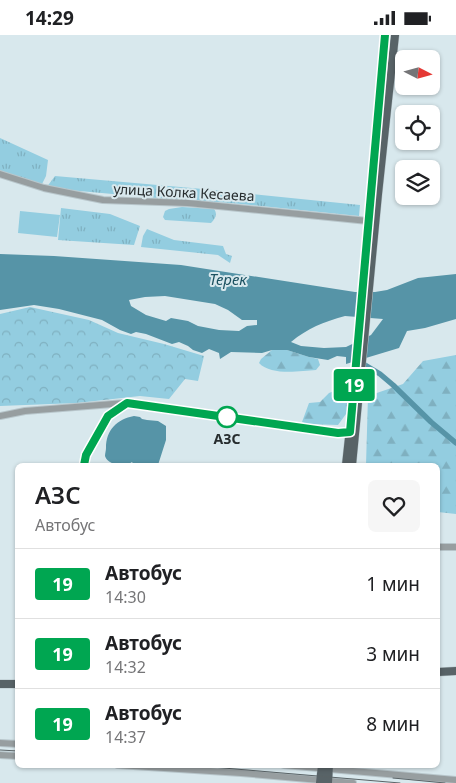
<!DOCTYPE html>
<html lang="ru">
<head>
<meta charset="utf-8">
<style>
  :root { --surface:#fff; --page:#f6f6f6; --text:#202124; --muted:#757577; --line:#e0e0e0 }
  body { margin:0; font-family:"Noto Sans",sans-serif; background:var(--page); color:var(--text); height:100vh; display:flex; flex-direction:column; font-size:19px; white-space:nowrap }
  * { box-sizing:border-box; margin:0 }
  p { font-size:16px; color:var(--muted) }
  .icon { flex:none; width:28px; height:28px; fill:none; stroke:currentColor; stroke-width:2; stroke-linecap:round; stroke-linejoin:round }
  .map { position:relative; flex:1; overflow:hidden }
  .details { position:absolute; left:15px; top:428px; width:425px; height:305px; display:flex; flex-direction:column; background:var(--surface); border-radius:8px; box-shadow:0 1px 4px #0004 }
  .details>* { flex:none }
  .badge { padding:0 10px; border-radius:4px; font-size:18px; line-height:32px }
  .needle { width:32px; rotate:96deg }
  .buttons { position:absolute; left:395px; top:15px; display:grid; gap:10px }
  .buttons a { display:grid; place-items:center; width:45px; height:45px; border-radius:8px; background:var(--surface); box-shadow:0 1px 4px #0004; font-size:25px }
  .map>.badge { position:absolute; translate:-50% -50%; box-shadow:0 0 0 2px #fff }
  .round { display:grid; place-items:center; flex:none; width:52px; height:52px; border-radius:8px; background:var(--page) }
  .headline { display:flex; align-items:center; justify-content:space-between; height:85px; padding:0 20px }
  h1 { font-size:24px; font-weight:600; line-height:38px }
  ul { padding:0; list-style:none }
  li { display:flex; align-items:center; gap:15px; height:70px; padding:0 20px; border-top:1px solid var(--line) }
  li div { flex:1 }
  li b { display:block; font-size:19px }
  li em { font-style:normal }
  li .badge { min-width:55px; font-weight:700; text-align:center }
  .status { display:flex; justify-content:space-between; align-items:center; height:35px; padding:0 25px; background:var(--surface); direction:ltr }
  .status svg { height:14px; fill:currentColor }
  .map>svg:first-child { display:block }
</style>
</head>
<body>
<div class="status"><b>14:29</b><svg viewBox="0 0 49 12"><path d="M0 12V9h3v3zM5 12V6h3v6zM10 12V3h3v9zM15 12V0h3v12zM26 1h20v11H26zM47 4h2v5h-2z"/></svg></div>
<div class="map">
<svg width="456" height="748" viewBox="0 0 456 748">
  <defs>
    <pattern id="grass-tufts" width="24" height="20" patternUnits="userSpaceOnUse" patternTransform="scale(1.25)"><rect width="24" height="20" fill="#93cde0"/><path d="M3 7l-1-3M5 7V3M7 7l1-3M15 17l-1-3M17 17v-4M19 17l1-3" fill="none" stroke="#7fb0c0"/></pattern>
    <pattern id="forest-firs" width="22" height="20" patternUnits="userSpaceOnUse" patternTransform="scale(1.25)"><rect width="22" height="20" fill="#93cde0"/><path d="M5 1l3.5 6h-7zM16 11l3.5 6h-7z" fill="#7fb0c0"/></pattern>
    <pattern id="park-crowns" width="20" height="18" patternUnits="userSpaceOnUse" patternTransform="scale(1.25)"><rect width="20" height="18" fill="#93cde0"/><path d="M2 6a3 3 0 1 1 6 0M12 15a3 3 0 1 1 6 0" fill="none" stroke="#7fb0c0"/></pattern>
  </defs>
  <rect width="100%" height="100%" fill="#d8e8ed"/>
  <!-- grass -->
  <path fill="url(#grass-tufts)" d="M0,103L48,125L46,141L41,151L0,138Z
    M55,141L203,154L360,170L359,181L231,168L157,163L46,153Z
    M182,172L214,174C218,179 215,184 211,188L165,185L163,182L165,176L169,174Z
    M61,173L110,179L140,191L134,210L58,205Z
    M147,194L174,205L223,211L226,219L232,221L230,228L218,220L141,212L143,201Z"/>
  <!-- forest -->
  <path fill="url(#forest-firs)" d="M272,315H287L309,322L318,324L320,330L316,335C300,336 271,341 259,328L261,324Z
    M456,320V479L438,477V430H366L368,361L403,349L423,326Z
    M345,337L349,338L351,340L348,372L346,379L338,390L306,389L302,387L309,368L320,367L329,358L334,356L342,357L345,346L343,340Z"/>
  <!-- park -->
  <path fill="url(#park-crowns)" d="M30,272L89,285L118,298L164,309L204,321L198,346L185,344L169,364L140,361L77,368L0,371V279Z"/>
  <!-- pitch -->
  <path fill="#93cde0" d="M20,176L60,180L57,202L18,198Z"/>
  <!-- water -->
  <path fill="#5694a7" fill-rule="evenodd" d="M0,219L54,221L181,230L355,257H375L387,255L418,243L456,239V284L425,293L407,296L399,313L346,329V322L337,321L328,325L309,322L287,315H272L262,318L231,317L220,324L219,318L209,314L202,318L193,315L188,311L179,307L172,309L146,299L136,297L131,299L120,295L102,285L59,274L34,270L0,275ZM165,261L215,269L228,275L242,285H257V290L247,291L239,296L219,295L198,291L188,286L171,283L166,286L146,280L131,271L129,265L145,262ZM345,281L383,284L371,300L346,312L324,313L301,311L291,307C308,293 323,287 345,281Z
    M134,381L140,382L142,384L147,385L158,386L166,391V405L158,430H134L132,427C126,432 108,431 105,421C105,418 106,416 106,413C106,395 117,384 134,381Z"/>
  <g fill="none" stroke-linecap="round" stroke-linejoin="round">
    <!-- canal -->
    <path stroke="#5694a7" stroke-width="5.5" d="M360,327L380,339L393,350L431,387L456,408"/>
    <defs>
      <path id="minor" d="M0,139L44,153L103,165L188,168L368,186
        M0,381L25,376L125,368
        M84,430L86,421L108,381L127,367L338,398L350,397
        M438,512H456
        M0,708L18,709
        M0,720L18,721
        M118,730L241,738L353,748
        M284,730L456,745"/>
      <path id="major" d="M355,344L385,0
        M346,430L353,366
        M352,430L378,159L395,0
        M438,637L456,636
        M0,649H18
        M320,748L322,730
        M328,748L329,730"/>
    </defs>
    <!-- minor casing -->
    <use href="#minor" stroke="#b8c6cb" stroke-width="8"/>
    <!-- major casing -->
    <use href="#major" stroke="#b8c6cb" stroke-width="9"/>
    <!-- minor -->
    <use href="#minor" stroke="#979ea0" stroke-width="6"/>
    <!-- major -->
    <use href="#major" stroke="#586367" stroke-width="8"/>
    <!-- tram -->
    <path stroke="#5a6366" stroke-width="1" d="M0,715L18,716
      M188,730L400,748
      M393,743L445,748"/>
  </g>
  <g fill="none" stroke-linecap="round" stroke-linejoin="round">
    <defs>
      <path id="line" d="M84,430L86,420L108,381L127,368L338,398L350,397L385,0"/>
    </defs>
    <!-- line casing -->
    <use href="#line" stroke="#fff" stroke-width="11"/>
    <!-- line -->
    <use href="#line" stroke="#00a651" stroke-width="8"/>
  </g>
  <!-- markers -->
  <circle fill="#fff" stroke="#00a651" stroke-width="2.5" cx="227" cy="382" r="10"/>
  <g text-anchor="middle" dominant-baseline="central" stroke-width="4" stroke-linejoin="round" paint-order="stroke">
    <!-- street labels -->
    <g font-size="14" fill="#272d2f" stroke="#d8e8ed">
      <text transform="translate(184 157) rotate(3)">улица Колка Кесаева</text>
    </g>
    <!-- stop labels -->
    <g font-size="14" font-weight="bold" fill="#272d2f" stroke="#d8e8ed">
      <text x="227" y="403">АЗС</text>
    </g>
    <!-- water labels -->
    <g font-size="15" font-style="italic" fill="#1d5261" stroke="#d8e8ed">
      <text x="228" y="244">Терек</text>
    </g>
  </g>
</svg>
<div class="buttons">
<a><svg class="needle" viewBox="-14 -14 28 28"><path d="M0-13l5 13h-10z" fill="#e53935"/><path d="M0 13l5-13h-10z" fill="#757577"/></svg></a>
<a><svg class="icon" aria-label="locate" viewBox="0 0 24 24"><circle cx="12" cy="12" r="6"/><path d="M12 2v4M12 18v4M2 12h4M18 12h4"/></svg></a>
<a><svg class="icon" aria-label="layers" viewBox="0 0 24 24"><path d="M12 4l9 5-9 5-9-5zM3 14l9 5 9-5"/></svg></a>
</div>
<b class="badge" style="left:354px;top:350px;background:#00a651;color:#fff">19</b>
<section class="details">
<div class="headline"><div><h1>АЗС</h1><p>Автобус</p></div><a class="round"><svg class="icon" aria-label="heart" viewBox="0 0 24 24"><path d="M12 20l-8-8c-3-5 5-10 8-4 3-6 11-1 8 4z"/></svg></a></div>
<ul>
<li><span class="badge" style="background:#00a651;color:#fff">19</span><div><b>Автобус</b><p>14:30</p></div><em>1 мин</em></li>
<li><span class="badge" style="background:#00a651;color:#fff">19</span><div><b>Автобус</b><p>14:32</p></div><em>3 мин</em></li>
<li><span class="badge" style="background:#00a651;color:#fff">19</span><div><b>Автобус</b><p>14:37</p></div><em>8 мин</em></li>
</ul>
</section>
</div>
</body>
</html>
